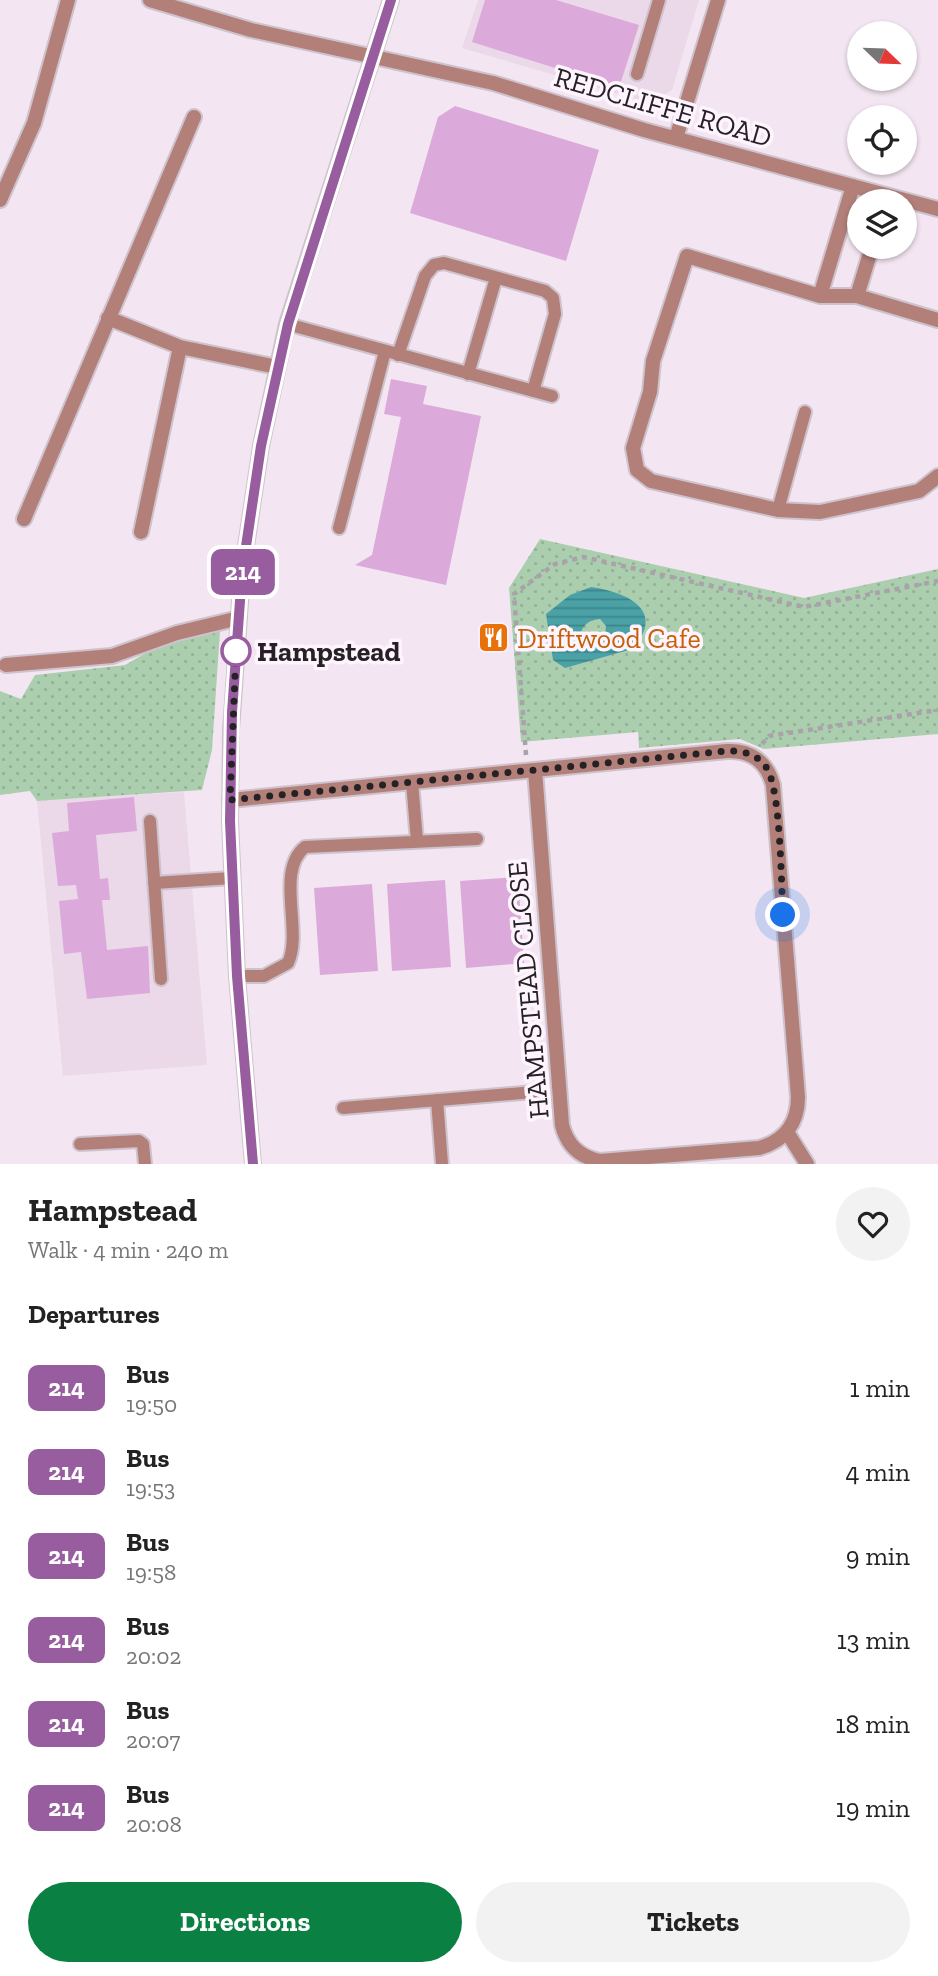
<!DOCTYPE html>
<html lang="en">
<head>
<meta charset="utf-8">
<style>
  :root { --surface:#fff; --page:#f2f2f2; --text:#222; --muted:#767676; --accent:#0b8043 }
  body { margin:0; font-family:"Zilla Slab",serif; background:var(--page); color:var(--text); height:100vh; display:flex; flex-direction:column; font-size:26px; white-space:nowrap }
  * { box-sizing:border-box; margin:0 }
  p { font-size:23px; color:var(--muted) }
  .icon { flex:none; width:38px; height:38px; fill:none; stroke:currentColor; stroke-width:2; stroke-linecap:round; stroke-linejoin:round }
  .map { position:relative; height:1164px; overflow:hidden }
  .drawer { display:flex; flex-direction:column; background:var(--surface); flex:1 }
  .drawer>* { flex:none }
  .badge { padding:0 14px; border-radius:10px; font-size:24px; line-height:46px }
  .needle { width:46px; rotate:113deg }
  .tools { position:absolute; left:847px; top:21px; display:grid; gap:14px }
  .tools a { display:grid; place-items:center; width:70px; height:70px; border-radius:50%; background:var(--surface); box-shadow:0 2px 5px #0004; font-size:35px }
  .you { position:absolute; width:35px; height:35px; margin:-18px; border:5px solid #fff; border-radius:50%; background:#1a73e8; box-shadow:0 0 0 10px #1a73e833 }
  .map>.badge { position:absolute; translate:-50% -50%; box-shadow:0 0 0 4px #fff }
  h2 { padding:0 28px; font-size:26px; line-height:63px }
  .round { display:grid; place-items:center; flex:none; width:74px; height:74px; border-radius:37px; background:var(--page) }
  .head { display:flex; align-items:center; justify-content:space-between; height:119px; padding:0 28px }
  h1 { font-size:33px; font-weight:800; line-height:52px }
  .primary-button { display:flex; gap:14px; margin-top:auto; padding:14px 28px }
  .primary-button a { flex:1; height:80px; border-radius:42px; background:var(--accent); color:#fff; font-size:28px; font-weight:800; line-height:80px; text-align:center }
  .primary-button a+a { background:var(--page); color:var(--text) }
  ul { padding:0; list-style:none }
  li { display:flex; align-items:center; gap:21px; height:84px; padding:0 28px }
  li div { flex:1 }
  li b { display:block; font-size:26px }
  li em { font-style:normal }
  li .badge { min-width:77px; font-weight:700; text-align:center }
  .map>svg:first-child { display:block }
</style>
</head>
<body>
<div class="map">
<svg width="938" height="1164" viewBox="0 0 938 1164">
  <defs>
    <pattern id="grass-dots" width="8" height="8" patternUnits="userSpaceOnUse" patternTransform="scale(1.75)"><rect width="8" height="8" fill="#abcfae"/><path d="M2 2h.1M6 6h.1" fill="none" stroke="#93b196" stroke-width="1.8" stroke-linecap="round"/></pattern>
    <pattern id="water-rules" width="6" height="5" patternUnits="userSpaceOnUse" patternTransform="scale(1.75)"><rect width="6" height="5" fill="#4aa2a7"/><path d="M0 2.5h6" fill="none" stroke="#3d8488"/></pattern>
  </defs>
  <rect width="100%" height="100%" fill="#f3e6f2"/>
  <!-- built -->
  <path fill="#ebd9ea" d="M478,0H699L672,90L650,103L462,48Z
    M184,792L207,1065L63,1076L37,801Z"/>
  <!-- grass -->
  <path fill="url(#grass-dots)" d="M540,539L804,598L938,569V734L764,749L740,739L639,748L638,732L521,742L509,588Z
    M220,631L212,750L202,790L37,801L30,791L0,795V691L21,699L35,675L125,665L156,647Z"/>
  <!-- water -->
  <path fill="url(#water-rules)" fill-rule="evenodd" d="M591,587C626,592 668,610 632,649L565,668L553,660L546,614L570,595ZM600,619L606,626L605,635L596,644L584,645L580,641C580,628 586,620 600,619Z"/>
  <!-- building -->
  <path fill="#dbaada" d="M485,0H556L639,25L619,88L472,42Z
    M455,106L599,150L566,261L410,213L438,117Z
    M391,379L427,386L423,404L481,416L446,585L355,565L372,555L401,417L384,414Z
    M134,797L137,831L96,835L100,879L108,878L110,900H102L107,950L148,946L150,993L87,999L81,952L64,954L59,901L78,899L76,885L58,886L52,833L69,831L67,803Z
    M518,877L524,963L466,968L460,881Z
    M445,880L451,967L392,971L387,884Z
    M372,884L378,971L320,975L314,888Z"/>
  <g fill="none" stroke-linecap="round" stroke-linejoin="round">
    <defs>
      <path id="service" d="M637,74L659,0
        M287,324L552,396
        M398,355L425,276L434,265L444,263L545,291L553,298L555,314L533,391
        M468,374L496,278
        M778,510L805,412
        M339,528L385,351
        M412,782L417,841
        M150,821L161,979
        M154,883L232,878
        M237,976H264L288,963C303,931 275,871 305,847L477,839
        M437,1100L442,1164
        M343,1108L534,1092
        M80,1144L139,1141L143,1144L145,1164"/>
      <path id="minor" d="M150,0L251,30L493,83L644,130L938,209
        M676,138L718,0
        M0,200L34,123L68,0
        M820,296L853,186
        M857,296L872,247
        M108,318L180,347L277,367
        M938,320L857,296H820L687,256L653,361L650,392L633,448L637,470L651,481L778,510L820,512L919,491L938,476
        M24,519L194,117
        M141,532L180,347
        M6,665L112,656L177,633L239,618
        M230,800L727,751C751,750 767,762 773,785L798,1097C798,1123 785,1141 759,1148L600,1161C579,1157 567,1145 562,1125L535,770
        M787,1132L807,1164"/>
      <path id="tertiary" d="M253,1164L237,976L230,821L231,730L242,573L261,446L287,324L391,0"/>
    </defs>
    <!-- service casing -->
    <use href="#service" stroke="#cec3cd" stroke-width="16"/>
    <!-- minor casing -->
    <use href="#minor" stroke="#cec3cd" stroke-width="18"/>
    <!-- tertiary casing -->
    <use href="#tertiary" stroke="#cec3cd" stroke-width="18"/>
    <!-- path -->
    <path stroke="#aba1aa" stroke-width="4.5" stroke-dasharray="5 5" stroke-linecap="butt" d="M762,744L769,736L938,710
      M526,755L514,594L555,564L583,557L804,607L938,581"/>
    <!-- service -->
    <use href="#service" stroke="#b27f79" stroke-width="12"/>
    <!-- minor -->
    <use href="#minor" stroke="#b27f79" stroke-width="14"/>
    <!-- tertiary -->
    <use href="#tertiary" stroke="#b27f79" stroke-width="14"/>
  </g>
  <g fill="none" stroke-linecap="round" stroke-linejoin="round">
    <defs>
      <path id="line" d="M253,1164L237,976L230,821L232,712L242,573L261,446L288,324L391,0"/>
    </defs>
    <!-- line casing -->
    <use href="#line" stroke="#fff" stroke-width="16"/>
    <!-- line -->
    <use href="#line" stroke="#975d9e" stroke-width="10"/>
    <!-- walk -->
    <path stroke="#252125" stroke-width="7" stroke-dasharray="0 12.6" d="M236,651L230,800L727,751C742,750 757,754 766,767C781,788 781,884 783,915"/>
  </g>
  <!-- icons -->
  <defs>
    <symbol id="restaurant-square" viewBox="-11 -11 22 22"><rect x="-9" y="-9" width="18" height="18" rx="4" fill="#e8710a" stroke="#fef4fe"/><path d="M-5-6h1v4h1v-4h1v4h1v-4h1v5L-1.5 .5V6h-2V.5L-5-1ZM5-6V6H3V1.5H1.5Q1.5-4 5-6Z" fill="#fff"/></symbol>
  </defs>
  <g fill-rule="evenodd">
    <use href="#restaurant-square" x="476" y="620" width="35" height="35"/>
  </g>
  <!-- markers -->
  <circle fill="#fff" stroke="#975d9e" stroke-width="3.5" cx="236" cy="651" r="14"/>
  <g text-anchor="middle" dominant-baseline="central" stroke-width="7" stroke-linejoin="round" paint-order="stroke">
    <!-- street labels -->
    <g font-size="28" fill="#252125" stroke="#fef4fe">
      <text transform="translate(663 107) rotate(16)">REDCLIFFE ROAD</text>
      <text transform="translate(528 990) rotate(-95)">HAMPSTEAD CLOSE</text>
    </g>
    <!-- food labels -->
    <g font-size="28" fill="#c56008" stroke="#fef4fe" text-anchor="start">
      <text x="517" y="638">Driftwood Cafe</text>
    </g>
    <!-- stop labels -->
    <g font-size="28" font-weight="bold" fill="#252125" stroke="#fef4fe" text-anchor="start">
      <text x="257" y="651">Hampstead</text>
    </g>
  </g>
</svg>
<div class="tools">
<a><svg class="needle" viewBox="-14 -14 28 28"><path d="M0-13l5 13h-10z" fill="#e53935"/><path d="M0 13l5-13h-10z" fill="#767676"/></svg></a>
<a><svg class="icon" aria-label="locate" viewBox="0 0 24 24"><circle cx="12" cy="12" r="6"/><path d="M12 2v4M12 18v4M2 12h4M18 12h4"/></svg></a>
<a><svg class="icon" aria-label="layers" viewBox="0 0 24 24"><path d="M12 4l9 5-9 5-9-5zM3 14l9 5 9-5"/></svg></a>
</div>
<div class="you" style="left:783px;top:915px"></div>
<b class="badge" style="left:243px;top:572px;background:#975d9e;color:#fff">214</b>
</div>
<section class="drawer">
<div class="head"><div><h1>Hampstead</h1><p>Walk · 4 min · 240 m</p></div><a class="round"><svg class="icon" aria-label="heart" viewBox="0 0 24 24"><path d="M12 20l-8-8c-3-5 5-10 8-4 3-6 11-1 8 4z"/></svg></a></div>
<h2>Departures</h2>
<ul>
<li><span class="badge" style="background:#975d9e;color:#fff">214</span><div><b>Bus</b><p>19:50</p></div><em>1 min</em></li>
<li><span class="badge" style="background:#975d9e;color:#fff">214</span><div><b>Bus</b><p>19:53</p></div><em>4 min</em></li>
<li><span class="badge" style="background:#975d9e;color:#fff">214</span><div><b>Bus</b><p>19:58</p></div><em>9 min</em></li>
<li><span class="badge" style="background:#975d9e;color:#fff">214</span><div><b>Bus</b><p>20:02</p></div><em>13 min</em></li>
<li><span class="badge" style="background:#975d9e;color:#fff">214</span><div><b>Bus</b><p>20:07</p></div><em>18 min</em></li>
<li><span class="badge" style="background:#975d9e;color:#fff">214</span><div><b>Bus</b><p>20:08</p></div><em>19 min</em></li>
</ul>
<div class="primary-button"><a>Directions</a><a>Tickets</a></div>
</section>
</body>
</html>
